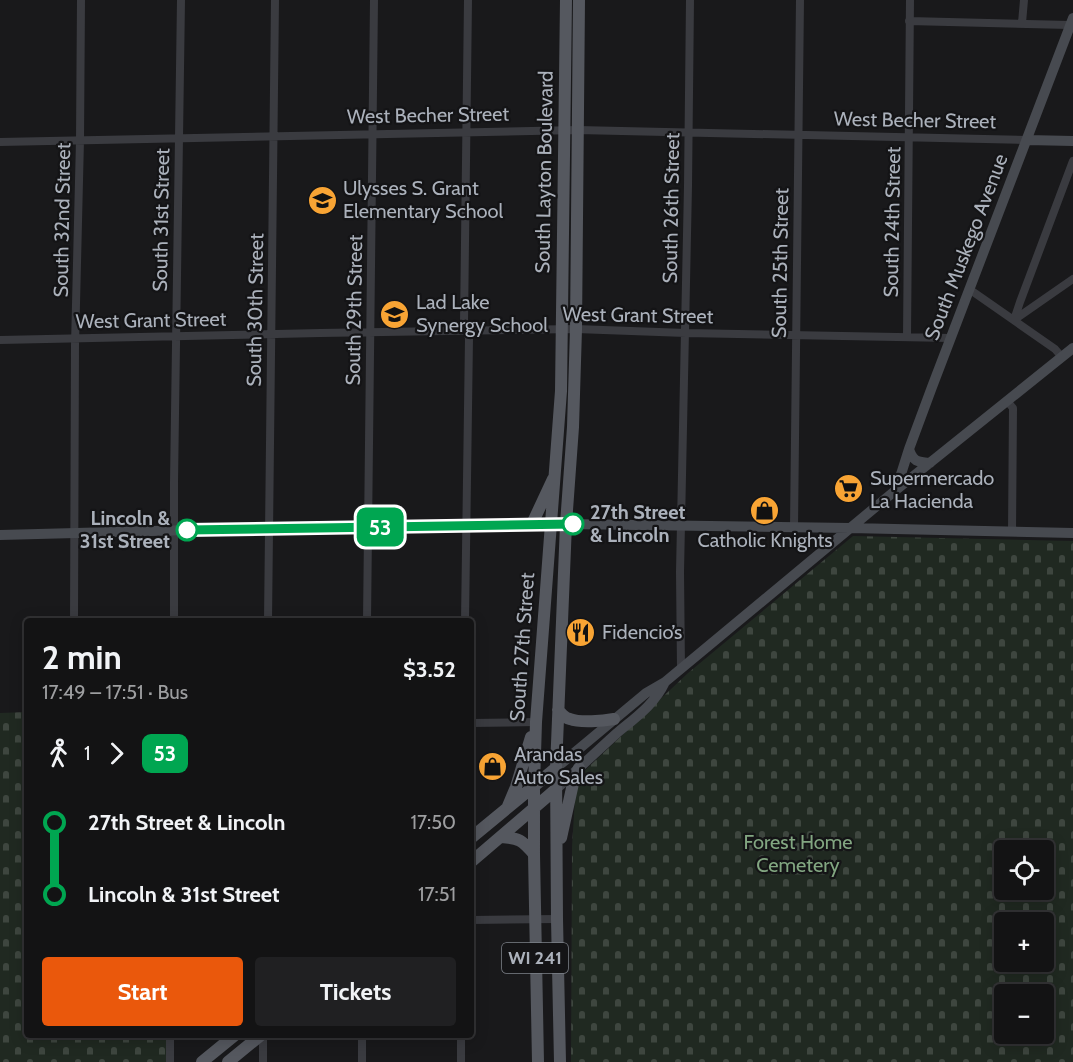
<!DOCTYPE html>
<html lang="en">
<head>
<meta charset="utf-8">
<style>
  :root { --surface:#131314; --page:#202022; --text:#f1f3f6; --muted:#9d9ea0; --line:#323234; --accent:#ea580c }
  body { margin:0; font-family:Cabin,sans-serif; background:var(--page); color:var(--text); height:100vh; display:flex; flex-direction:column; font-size:22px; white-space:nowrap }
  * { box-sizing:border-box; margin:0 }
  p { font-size:20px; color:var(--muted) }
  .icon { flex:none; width:33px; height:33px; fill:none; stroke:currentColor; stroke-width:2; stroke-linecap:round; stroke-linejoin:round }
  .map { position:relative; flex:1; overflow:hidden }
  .side { position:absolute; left:24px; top:618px; width:450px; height:420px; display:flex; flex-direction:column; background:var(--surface); border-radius:6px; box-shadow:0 3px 15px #0003,0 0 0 2px var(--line) }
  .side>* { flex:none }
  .badge { padding:0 12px; border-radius:9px; font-size:21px; line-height:39px }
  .buttons { position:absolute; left:994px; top:840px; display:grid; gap:12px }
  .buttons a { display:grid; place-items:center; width:60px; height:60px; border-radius:6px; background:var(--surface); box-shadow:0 3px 15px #0003,0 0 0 2px var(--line); font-size:30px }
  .map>.badge { position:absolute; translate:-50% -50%; box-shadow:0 0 0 3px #fff }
  .legs { display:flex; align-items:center; gap:9px; height:66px; padding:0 18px; font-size:20px }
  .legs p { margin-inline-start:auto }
  .headline { display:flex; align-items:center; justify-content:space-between; height:102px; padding:0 18px }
  h1 { font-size:33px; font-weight:700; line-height:45px }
  .cta { display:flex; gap:12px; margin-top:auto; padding:12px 18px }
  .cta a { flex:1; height:69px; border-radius:6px; background:var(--accent); color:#fff; font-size:24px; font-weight:700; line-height:69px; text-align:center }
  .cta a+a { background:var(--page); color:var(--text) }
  ul { padding:0 18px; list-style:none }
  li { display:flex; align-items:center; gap:21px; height:72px; font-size:22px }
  li i { display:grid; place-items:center; width:9px; height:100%; margin:0 8px; background:currentColor }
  li i::after { content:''; width:15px; height:15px; margin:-8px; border:4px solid; border-radius:50%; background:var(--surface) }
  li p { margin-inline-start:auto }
  li:first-child i { background:linear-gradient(#0000 50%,currentColor 0) }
  li:last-child i { background:linear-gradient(currentColor 50%,#0000 0) }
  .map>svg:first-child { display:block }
</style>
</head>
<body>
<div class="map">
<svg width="1073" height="1062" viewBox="0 0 1073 1062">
  <defs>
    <pattern id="cemetery-stones" width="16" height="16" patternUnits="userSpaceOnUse" patternTransform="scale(1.5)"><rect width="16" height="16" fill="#202921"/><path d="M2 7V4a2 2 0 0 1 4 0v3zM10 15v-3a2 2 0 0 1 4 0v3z" fill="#3e463f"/></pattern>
  </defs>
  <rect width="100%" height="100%" fill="#19191b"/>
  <!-- cemetery -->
  <path fill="url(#cemetery-stones)" fill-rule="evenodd" d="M853,536L1073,541V1062H571L572,847L576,782L580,775L688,673ZM1005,850H1044V890H1005ZM1005,922H1044V962H1005ZM1005,994H1044V1034H1005Z
    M27,712V1035H166V1062H0V713Z"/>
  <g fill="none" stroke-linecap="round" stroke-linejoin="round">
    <!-- street -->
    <path stroke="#3a3b40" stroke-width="8" d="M909,21L1070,25
      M1022,23L1024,0
      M0,142L578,130L1027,140
      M969,289L1055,349L1061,356
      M1014,320L1020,302L1073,161
      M1014,320L1073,279
      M907,337L910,0
      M0,340L320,333L576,329L686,333L951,338
      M1007,401L1013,408L1012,532
      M794,527L800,0
      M74,621L75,345L80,140L81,0
      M174,621V483L181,0
      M268,621L275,0
      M367,621L374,0
      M465,621L469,338L464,323L468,0
      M681,669L680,572L688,186L690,0
      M471,723L536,722
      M471,920L557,919
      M170,1062V1035
      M263,1062V1035
      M362,1062V1035
      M461,1062V1035"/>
    <!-- secondary -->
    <path stroke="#474a50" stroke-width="10" d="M1027,140L1073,141
      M909,449C913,462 918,462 930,463
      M896,490L909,449L932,387L1073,18
      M0,535L269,528L566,524L850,528L1073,533
      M556,768L646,693L665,682L896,490L1073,348
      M555,790C576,771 596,752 617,733C635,718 655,704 665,682"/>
    <!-- primary -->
    <path stroke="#55585f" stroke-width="12" d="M532,524L553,479
      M558,710C562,714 564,718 570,719C580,723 603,721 614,719
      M508,806L516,787L531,737
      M501,837C519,838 522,840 534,854
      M471,838L556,768
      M561,838L574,779L579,768
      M471,862L555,790
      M202,1062L235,1035
      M228,1062L261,1035
      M538,1062L534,854V786L536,722L561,391L566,0
      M560,1062L557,919L556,768L566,524L573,427L576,329L579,0"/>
  </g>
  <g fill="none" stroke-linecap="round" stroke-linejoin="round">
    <defs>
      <path id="line-1" d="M187,530L573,524"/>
    </defs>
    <!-- line-1 casing -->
    <use href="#line-1" stroke="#fff" stroke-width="14"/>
    <!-- line-1 -->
    <use href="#line-1" stroke="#00a651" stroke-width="9"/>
  </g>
  <!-- icons -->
  <defs>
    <symbol id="school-disc" viewBox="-11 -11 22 22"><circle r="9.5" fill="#f8a434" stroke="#141416"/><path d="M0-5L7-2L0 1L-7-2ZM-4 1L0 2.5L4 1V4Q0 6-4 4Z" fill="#111"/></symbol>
    <symbol id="supermarket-disc" viewBox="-11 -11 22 22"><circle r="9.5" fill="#f8a434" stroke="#141416"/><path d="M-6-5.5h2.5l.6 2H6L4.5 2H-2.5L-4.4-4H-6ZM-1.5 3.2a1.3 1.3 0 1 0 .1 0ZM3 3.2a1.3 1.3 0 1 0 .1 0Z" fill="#111"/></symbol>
    <symbol id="shop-disc" viewBox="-11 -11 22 22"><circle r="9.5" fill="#f8a434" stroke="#141416"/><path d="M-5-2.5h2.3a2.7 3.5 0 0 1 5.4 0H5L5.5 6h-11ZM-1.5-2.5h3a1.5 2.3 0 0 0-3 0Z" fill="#111"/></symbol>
    <symbol id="restaurant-disc" viewBox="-11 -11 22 22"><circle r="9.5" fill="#f8a434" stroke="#141416"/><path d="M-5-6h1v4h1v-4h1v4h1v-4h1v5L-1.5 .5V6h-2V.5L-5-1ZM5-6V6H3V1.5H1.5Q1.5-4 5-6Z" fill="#111"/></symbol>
  </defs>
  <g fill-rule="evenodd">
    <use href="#school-disc" x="306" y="184" width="33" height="33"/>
    <use href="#school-disc" x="378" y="298" width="33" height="33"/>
    <use href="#supermarket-disc" x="832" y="472" width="33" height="33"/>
    <use href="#shop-disc" x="748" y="494" width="33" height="33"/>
    <use href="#restaurant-disc" x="564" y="616" width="33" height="33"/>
    <use href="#shop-disc" x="476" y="750" width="33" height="33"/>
  </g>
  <!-- markers -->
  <g fill="#fff" stroke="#00a651" stroke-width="3">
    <circle cx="573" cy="524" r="10"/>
    <circle cx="187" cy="530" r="10"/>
  </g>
  <g text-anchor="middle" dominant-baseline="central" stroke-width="4.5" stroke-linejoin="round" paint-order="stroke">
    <!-- shield labels -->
    <rect fill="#141416" stroke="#7e828a" stroke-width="1.5" x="502" y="943" width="66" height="30" rx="4.5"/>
    <g font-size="18" font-weight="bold" fill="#abb1bb">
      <text x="535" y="958">WI 241</text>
    </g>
    <!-- street labels -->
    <g font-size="20" fill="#abb1bb" stroke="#141416">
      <text transform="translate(428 115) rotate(-1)">West Becher Street</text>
      <text transform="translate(915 120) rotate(1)">West Becher Street</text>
      <text transform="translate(544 172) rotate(-89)">South Layton Boulevard</text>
      <text transform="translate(671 208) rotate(-89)">South 26th Street</text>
      <text transform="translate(62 220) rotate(-89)">South 32nd Street</text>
      <text transform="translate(161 220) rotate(-89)">South 31st Street</text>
      <text transform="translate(892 222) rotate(-89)">South 24th Street</text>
      <text transform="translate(966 247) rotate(-69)">South Muskego Avenue</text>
      <text transform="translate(780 263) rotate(-89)">South 25th Street</text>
      <text transform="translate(255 310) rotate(-89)">South 30th Street</text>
      <text transform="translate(354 310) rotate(-89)">South 29th Street</text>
      <text transform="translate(638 315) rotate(1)">West Grant Street</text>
      <text transform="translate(151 320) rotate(-1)">West Grant Street</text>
      <text transform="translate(522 647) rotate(-86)">South 27th Street</text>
    </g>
    <!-- poi labels -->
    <g font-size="20" fill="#abb1bb" stroke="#141416" text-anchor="start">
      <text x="343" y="188">Ulysses S. Grant<tspan x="343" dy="23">Elementary School</tspan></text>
      <text x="416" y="302">Lad Lake<tspan x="416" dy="23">Synergy School</tspan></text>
      <text x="870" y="478">Supermercado<tspan x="870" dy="23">La Hacienda</tspan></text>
      <text x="765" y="540" text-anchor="middle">Catholic Knights</text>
      <text x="602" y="632">Fidencio’s</text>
      <text x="514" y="754">Arandas<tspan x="514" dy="23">Auto Sales</tspan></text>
    </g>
    <!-- stop labels -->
    <g font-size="20" font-weight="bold" fill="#abb1bb" stroke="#141416" text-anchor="start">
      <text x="590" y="512">27th Street<tspan x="590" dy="23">&amp; Lincoln</tspan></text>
      <text x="170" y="518" text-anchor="end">Lincoln &amp;<tspan x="170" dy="23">31st Street</tspan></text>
    </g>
    <!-- park labels -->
    <g font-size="20" fill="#82a681" stroke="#141416">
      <text x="798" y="842">Forest Home<tspan x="798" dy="23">Cemetery</tspan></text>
    </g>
  </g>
</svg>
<div class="buttons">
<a><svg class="icon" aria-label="locate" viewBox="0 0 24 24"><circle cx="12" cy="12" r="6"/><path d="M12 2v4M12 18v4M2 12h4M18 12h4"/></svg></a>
<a>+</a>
<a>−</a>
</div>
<b class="badge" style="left:380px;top:527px;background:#00a651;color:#fff">53</b>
<section class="side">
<div class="headline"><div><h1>2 min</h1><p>17:49 – 17:51 · Bus</p></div><b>$3.52</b></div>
<div class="legs"><svg class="icon" aria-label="walk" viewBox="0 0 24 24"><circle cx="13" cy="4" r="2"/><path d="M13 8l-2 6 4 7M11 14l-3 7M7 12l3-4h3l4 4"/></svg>1<svg class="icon" aria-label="forward" viewBox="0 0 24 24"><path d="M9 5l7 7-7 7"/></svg><b class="badge" style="background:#00a651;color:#fff">53</b></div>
<ul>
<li><i style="color:#00a651"></i><b>27th Street &amp; Lincoln</b><p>17:50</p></li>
<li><i style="color:#00a651"></i><b>Lincoln &amp; 31st Street</b><p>17:51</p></li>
</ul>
<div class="cta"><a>Start</a><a>Tickets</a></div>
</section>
</div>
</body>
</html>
